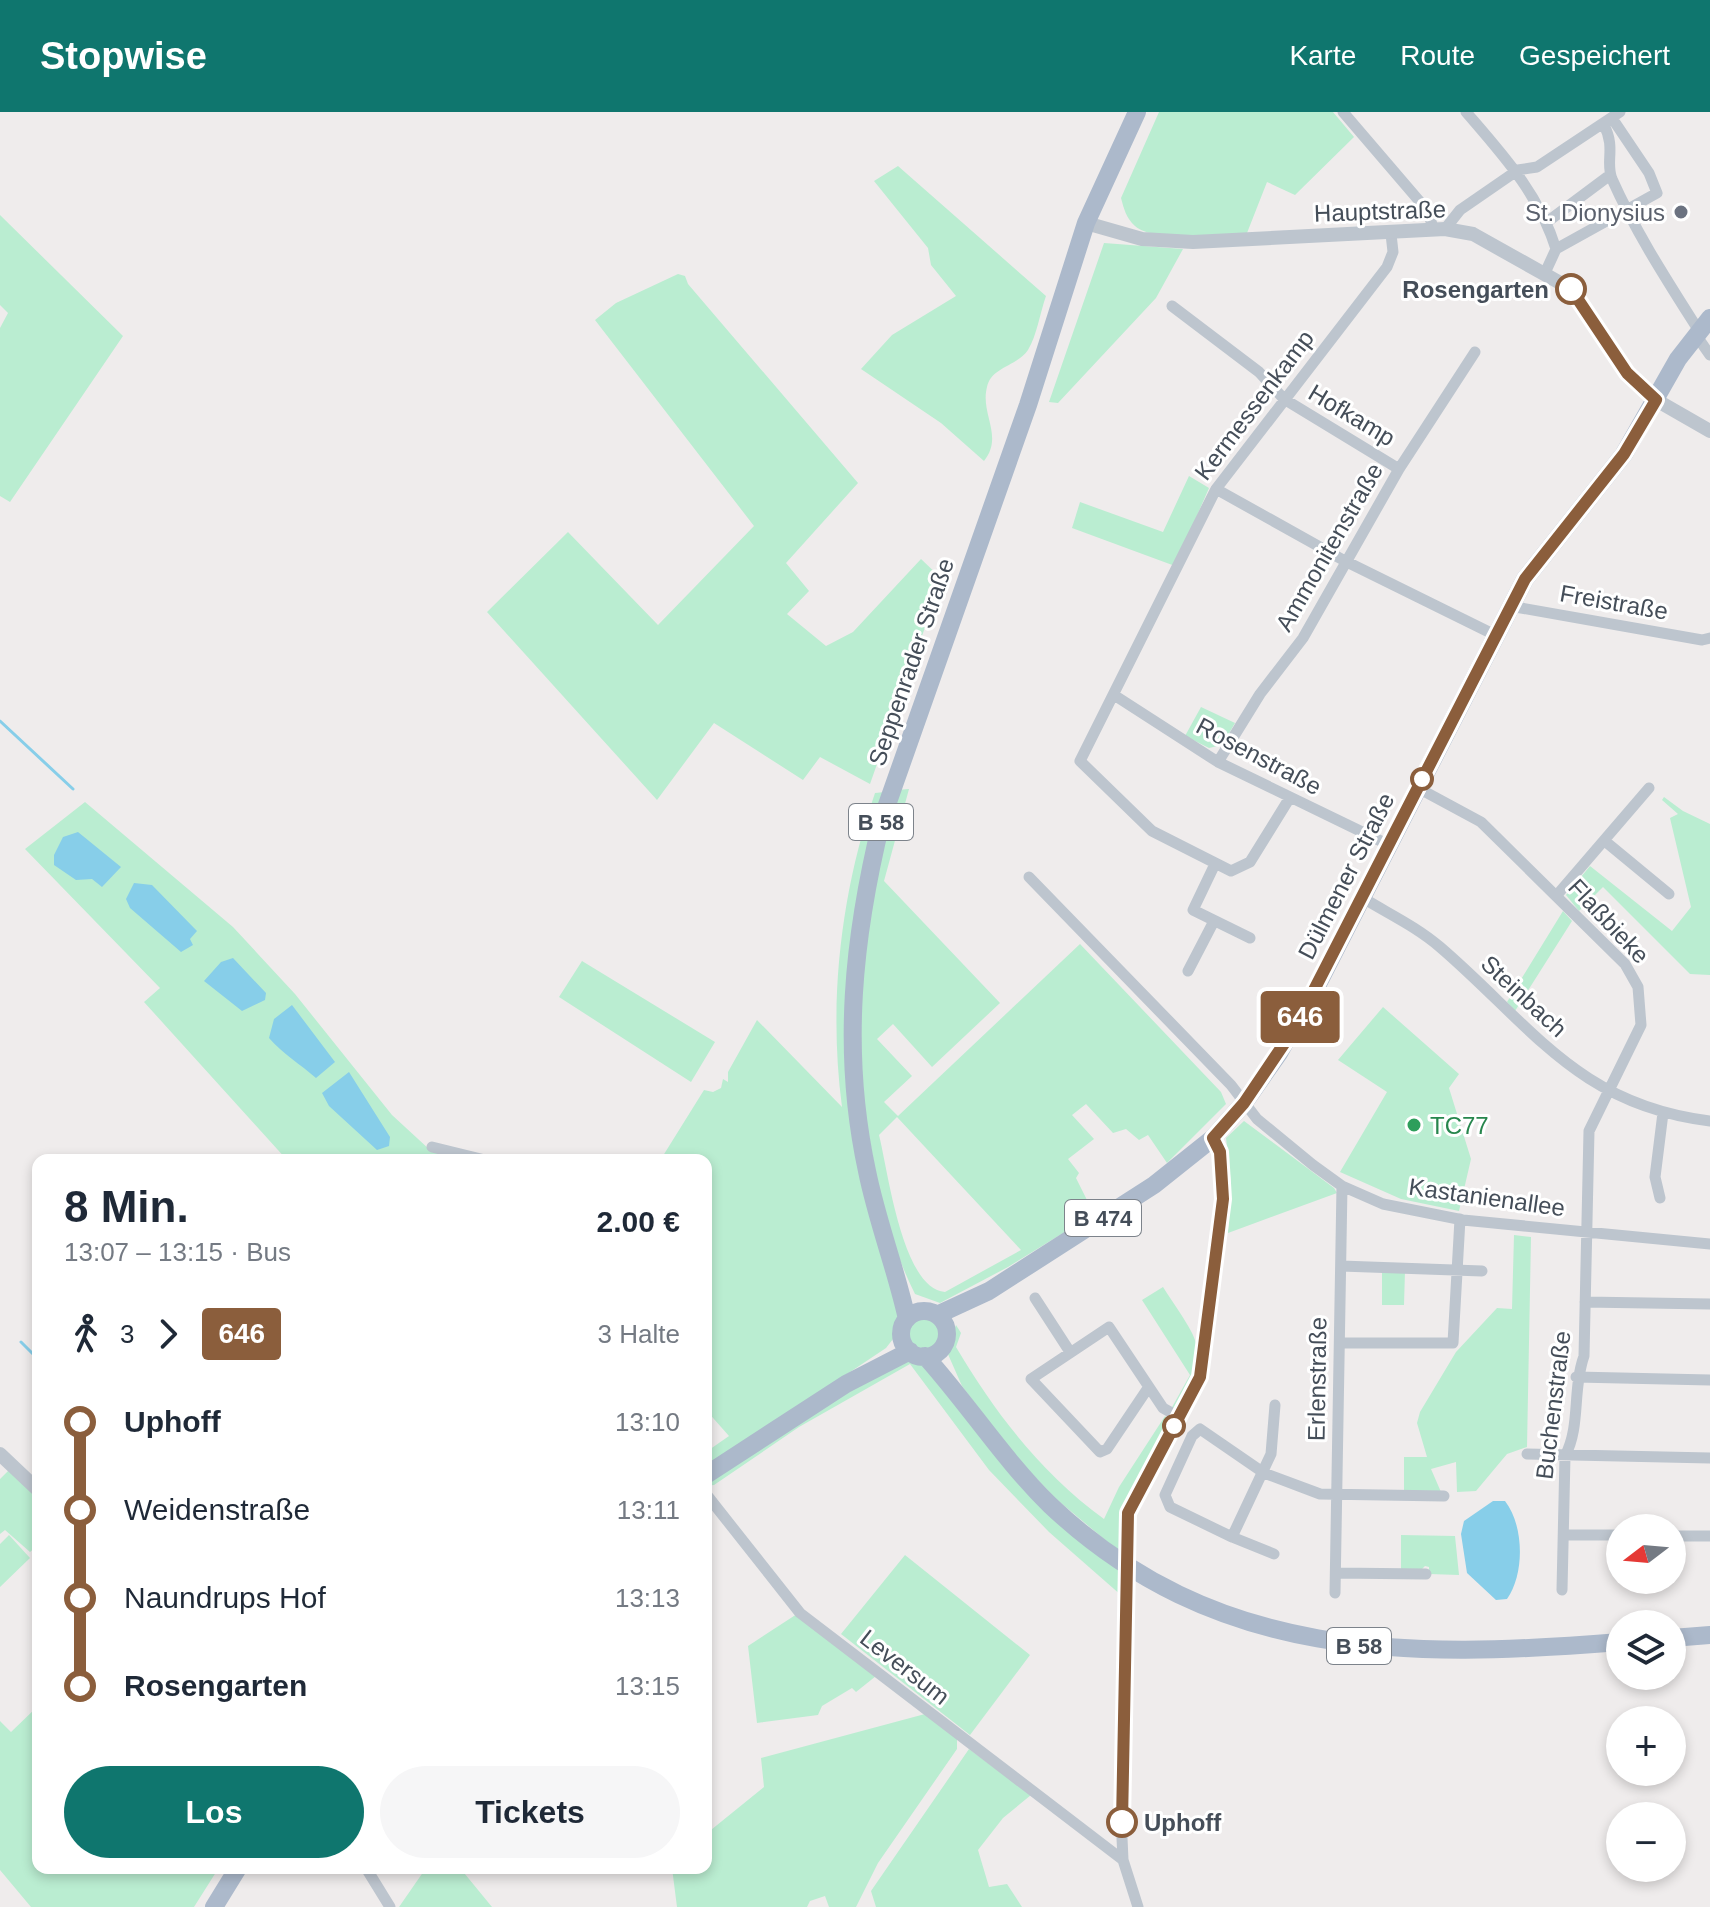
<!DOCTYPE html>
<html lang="de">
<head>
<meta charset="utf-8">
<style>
  :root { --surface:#fff; --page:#f6f6f7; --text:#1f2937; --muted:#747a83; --accent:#0f766e }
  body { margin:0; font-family:Helvetica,sans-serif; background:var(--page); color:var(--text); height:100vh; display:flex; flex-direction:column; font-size:30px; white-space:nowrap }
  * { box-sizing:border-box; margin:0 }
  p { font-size:26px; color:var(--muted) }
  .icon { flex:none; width:44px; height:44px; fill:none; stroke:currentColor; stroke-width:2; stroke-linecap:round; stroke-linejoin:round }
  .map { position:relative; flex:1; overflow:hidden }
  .details { position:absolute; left:32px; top:1042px; width:680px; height:720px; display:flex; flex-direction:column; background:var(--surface); border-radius:16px; box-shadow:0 4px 12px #0003 }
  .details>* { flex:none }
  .badge { padding:0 16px; border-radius:6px; font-size:28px; line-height:52px }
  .needle { width:52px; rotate:254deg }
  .fabs { position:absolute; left:1606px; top:1402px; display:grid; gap:16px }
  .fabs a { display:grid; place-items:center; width:80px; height:80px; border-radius:50%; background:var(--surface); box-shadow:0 4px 12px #0003; font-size:40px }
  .map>.badge { position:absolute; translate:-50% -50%; box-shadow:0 0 0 4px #fff }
  .legs { display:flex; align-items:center; gap:12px; height:88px; padding:0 32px; font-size:26px }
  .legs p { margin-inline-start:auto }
  .head { display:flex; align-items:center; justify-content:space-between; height:136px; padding:0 32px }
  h1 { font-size:44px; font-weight:700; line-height:60px }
  .cta { display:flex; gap:16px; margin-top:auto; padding:16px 32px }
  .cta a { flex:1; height:92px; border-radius:48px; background:var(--accent); color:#fff; font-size:32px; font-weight:700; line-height:92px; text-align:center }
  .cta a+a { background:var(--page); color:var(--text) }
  ul { padding:0 32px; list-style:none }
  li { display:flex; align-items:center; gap:28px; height:88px; font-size:30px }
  li i { display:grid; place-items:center; width:12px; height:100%; margin:0 10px; background:currentColor }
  li i::after { content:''; width:20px; height:20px; margin:-10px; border:6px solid; border-radius:50%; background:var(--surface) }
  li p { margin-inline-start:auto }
  li:first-child i { background:linear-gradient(#0000 50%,currentColor 0) }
  li:last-child i { background:linear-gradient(currentColor 50%,#0000 0) }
  header { display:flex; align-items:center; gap:48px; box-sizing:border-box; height:112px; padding:0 40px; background:var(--accent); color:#fff }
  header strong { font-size:38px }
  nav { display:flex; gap:44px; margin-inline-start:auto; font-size:28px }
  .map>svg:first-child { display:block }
</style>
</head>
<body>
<header>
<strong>Stopwise</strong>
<nav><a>Karte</a><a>Route</a><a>Gespeichert</a></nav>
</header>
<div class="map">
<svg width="1710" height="1795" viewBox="0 0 1710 1795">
  <rect width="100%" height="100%" fill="#efecec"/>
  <!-- green -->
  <path fill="#baedd1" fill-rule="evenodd" d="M1159,0H1333L1354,25L1295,83L1267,70L1247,121C1221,122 1154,131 1135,114C1126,106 1124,97 1121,86Z
    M898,54L1046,184C1040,201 1037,223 1028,238C1017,254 991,255 987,275C980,302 1004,324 984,349L941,311L861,257L892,223L956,184L931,153L928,136L874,69Z
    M0,103L123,224L10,390L0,384V216L8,201L0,193Z
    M1104,131L1183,137L1156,186L1058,291L1049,290Z
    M678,162L685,164L688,172L858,371L786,451L809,479L787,502L826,534L853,520L921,447L942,467L870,672L820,645L803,668L714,611L657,688L487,500L568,420L658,513L754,414L595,208L616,191Z
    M1189,364L1209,376L1175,454L1072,416L1080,390L1163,420Z
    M1201,595L1235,611L1222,633L1209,636L1185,624Z
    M909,677L884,769L1000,891L932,955L893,912L877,927L912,964L884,990L898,1004L1080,832L1221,980L1226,992L1167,1051L1148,1023L1139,1028L1126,1017L1113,1021L1086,992L1072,1003L1094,1027L1068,1047L1079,1061L1076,1066L1094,1102L1008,1155L940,1191L915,1182C868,1088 849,945 861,840C867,786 885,731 896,678ZM897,1005L1021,1138L945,1180C902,1177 888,1058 879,1023Z
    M885,680L846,900L902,1203L893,1227L886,1236L706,1356V1340L729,1324L706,1298V1048L661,1047L704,978L713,980L721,976L723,967L728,970V960L757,908L842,995C828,890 841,780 875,681Z
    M1664,685L1683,699L1710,712V863L1690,862L1603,775L1579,799L1566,783L1590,754L1672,819L1691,795L1670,706L1678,702L1662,688Z
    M85,690L233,815L295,882L392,1003L430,1038L472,1048H287L144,890L160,876L25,737Z
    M1563,799L1572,809L1515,899L1507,890Z
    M582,849L715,930L691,970L559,885Z
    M1383,895L1459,962L1449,976L1471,1047L1459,1099L1401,1087L1340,1060L1387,980L1338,948Z
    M1244,1009L1334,1076L1337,1081L1228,1121L1231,1071L1226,1026Z
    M1514,1123L1531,1125L1527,1335L1507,1342L1476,1379L1457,1380L1456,1350L1431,1357L1441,1380L1404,1379V1345H1427L1417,1311L1420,1300L1456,1240L1497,1196L1512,1197Z
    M1382,1159H1405L1404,1193H1382Z
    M1163,1175C1198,1230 1215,1239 1176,1299L1171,1297L1190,1263L1142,1188Z
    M908 1222a16 16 0 1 1 32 0a16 16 0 1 1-32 0Z
    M956,1213L961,1221L956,1235C996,1302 1040,1360 1104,1407L1119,1375L1165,1304L1169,1308L1126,1391L1122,1442L1031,1366L962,1274L947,1240Z
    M909,1246L921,1249L935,1260L1122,1456V1484L1049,1420L989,1358L910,1252L799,1315L714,1373L706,1374V1367L841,1280Z
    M9,1358L38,1385V1433L30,1440L5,1418L0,1422V1367Z
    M9,1423L30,1446L0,1475V1432Z
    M1401,1423L1455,1424L1459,1463L1429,1462V1455L1425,1454L1421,1458H1401Z
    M905,1443L1030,1543L970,1623L841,1522Z
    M797,1502L876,1564L856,1580L852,1576L822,1594L818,1603L757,1611L748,1534Z
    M38,1594V1756L218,1757L194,1795H31L0,1758V1609L11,1620Z
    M925,1602L957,1627V1637L878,1751L856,1795H829L825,1784L810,1789L807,1795H677L672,1756H706V1722L764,1675L761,1646Z
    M969,1637L1031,1683L1003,1706L978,1738L989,1775L1007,1772L1022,1795H876L871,1779Z
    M426,1756H460L492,1795H399Z"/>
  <!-- water -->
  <path fill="#87cee9" d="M78,720L121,755L102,775L92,767L76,768L54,753V743L63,725Z
    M134,771L152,773L197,819L190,827L193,833L181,840L130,796L126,787Z
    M233,846L266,881L265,888L242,899L204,869L221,850Z
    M292,893L335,950L316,966C300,952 283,942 269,926L274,907Z
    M349,960L390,1025L389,1034L377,1038L329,994L322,981Z
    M1493,1389H1505C1524,1413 1525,1462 1507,1487L1496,1488L1467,1461L1461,1422L1464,1409Z"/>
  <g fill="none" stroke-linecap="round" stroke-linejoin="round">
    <!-- stream -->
    <path stroke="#87cee9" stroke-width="3" d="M0,609L73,677
      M21,1230L38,1247"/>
    <!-- minor -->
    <path stroke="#bdc5ce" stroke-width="11" d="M1343,0L1427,98L1434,118
      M1466,0C1503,43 1539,82 1556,137L1545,161
      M1604,13C1616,36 1605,50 1612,67C1636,121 1668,170 1699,219
      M1547,110L1610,63
      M1445,117L1460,98L1518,58L1537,55L1620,0
      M1556,137L1657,81L1649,61L1612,6
      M1172,194L1259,260L1284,287L1399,357
      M1696,223L1710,243
      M1216,377L1345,449L1495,523
      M1510,494L1702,528L1710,526
      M1114,583L1218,650L1389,733
      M1218,650L1260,582L1303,526L1399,357L1475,240
      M1418,676L1481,710L1625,852L1638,875L1641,913L1589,1019L1584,1244C1572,1278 1581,1314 1565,1344L1562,1478
      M1289,687L1250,750L1231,759L1152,719L1080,649L1216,377L1387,155L1393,140L1391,122
      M1606,730L1669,782
      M1215,752L1193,798L1250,826
      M1029,765L1231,973L1257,1007L1313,1053L1342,1074L1383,1092L1463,1108L1710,1132
      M1557,783L1649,676
      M1363,786C1389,802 1417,815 1440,835C1532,914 1578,993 1710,1009
      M1188,859L1214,809
      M432,1035L485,1048
      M1660,1086L1655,1065L1663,1001
      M1341,1154L1482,1159
      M1035,1186L1070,1240
      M1585,1190L1710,1192
      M1340,1231H1453L1460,1107
      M1576,1265L1710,1268
      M1148,1276L1107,1337L1100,1340L1031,1267L1109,1215L1163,1296L1179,1305
      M1275,1293L1271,1342L1232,1425L1170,1395L1165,1383L1192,1324L1200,1317L1264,1361L1320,1382L1444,1384
      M1527,1342L1710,1346
      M706,1382L800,1501L1123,1748
      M1564,1423H1620
      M1672,1424H1710
      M1232,1425L1274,1442
      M1336,1461L1426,1462
      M1335,1481L1342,1074
      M366,1756L390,1795
      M1138,1795L1123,1748L1122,1726L1127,1415L1135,1386L1200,1265L1223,1087L1220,1040L1213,1026"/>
    <!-- tertiary -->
    <path stroke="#bdc5ce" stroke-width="14" d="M1086,111L1142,127L1193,130L1445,117L1473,122L1571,177L1627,261L1656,288L1710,319
      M0,1342L38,1378"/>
    <!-- primary -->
    <path stroke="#acb9cb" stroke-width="18" d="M901 1222a23 23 0 1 1 46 0a23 23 0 1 1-46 0Z
      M937,1203L989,1179L1154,1073L1213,1026L1244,991L1279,941L1319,870L1525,467L1624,342L1678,247L1710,206
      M907,1207C896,1157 877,1109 867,1059C841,939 853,825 882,707L1028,293L1086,111L1137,0
      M925,1244C969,1293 1003,1347 1050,1393C1215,1549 1409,1547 1620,1530
      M706,1363L846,1272L910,1239
      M1672,1526L1710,1523
      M214,1795L238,1756"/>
  </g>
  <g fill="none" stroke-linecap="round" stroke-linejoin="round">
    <defs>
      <path id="line-1" d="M1122,1710L1128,1401L1200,1265L1223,1087L1220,1040L1213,1026L1244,991L1294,917L1525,467L1624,342L1656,288L1627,261L1571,177"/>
    </defs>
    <!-- line-1 casing -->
    <use href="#line-1" stroke="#fff" stroke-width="18"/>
    <!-- line-1 -->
    <use href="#line-1" stroke="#8b5e3c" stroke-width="12"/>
  </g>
  <!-- markers -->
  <circle fill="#6b7280" stroke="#fff" stroke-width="3" cx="1681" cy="100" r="8"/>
  <g fill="#fff" stroke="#8b5e3c" stroke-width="4">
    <circle cx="1571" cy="177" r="14"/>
    <circle cx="1422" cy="667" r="10"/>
    <circle cx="1174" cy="1314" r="10"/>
    <circle cx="1122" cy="1710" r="14"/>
  </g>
  <circle fill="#2e9e5b" stroke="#fff" stroke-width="3" cx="1414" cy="1013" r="8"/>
  <g text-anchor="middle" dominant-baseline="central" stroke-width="6" stroke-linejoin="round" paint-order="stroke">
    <!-- shield labels -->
    <g fill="#fff" stroke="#7d838b" stroke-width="2">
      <rect x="849" y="692" width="64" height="36" rx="6"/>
      <rect x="1065" y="1088" width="76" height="36" rx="6"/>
      <rect x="1327" y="1516" width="64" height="36" rx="6"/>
    </g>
    <g font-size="22" font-weight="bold" fill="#454e59">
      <text x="881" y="710">B 58</text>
      <text x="1103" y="1106">B 474</text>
      <text x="1359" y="1534">B 58</text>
    </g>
    <!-- street labels -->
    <g font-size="24" fill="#454e59" stroke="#fff">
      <text transform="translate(1380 99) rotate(-2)">Hauptstraße</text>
      <text transform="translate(1254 293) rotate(-53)">Kermessenkamp</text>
      <text transform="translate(1352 303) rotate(31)">Hofkamp</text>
      <text transform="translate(1329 435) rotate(-60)">Ammonitenstraße</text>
      <text transform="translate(1614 490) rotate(10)">Freistraße</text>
      <text transform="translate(911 550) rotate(-71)">Seppenrader Straße</text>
      <text transform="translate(1259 644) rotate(28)">Rosenstraße</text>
      <text transform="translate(1346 764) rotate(-63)">Dülmener Straße</text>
      <text transform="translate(1609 809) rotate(47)">Flaßbieke</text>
      <text transform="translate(1524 884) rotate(43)">Steinbach</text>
      <text transform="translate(1487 1085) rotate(8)">Kastanienallee</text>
      <text transform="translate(1317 1267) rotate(-89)">Erlenstraße</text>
      <text transform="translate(1553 1293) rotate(-83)">Buchenstraße</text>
      <text transform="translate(905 1555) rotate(38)">Leversum</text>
    </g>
    <!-- worship labels -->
    <g font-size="24" fill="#5b616d" stroke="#fff" text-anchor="end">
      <text x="1665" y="100">St. Dionysius</text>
    </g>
    <!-- stop labels -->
    <g font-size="24" font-weight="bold" fill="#454e59" stroke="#fff" text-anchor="end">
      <text x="1549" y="177">Rosengarten</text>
      <text x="1144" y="1710" text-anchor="start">Uphoff</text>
    </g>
    <!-- leisure labels -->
    <g font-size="24" fill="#27864d" stroke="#fff" text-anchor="start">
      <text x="1430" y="1013">TC77</text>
    </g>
  </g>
</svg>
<div class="fabs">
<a><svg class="needle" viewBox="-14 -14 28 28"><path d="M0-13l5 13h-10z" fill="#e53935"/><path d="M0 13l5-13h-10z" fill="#747a83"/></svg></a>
<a><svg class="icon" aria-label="layers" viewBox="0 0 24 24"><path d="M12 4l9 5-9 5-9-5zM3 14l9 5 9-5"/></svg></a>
<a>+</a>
<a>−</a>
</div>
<b class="badge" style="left:1300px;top:905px;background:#8b5e3c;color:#fff">646</b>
<section class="details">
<div class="head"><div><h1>8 Min.</h1><p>13:07 – 13:15 · Bus</p></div><b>2.00 €</b></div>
<div class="legs"><svg class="icon" aria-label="walk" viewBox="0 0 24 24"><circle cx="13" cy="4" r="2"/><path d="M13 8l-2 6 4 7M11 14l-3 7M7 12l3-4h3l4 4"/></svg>3<svg class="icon" aria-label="forward" viewBox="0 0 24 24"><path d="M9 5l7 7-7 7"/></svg><b class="badge" style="background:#8b5e3c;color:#fff">646</b><p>3 Halte</p></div>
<ul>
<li><i style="color:#8b5e3c"></i><b>Uphoff</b><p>13:10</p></li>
<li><i style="color:#8b5e3c"></i><span>Weidenstraße</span><p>13:11</p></li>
<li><i style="color:#8b5e3c"></i><span>Naundrups Hof</span><p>13:13</p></li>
<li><i style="color:#8b5e3c"></i><b>Rosengarten</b><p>13:15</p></li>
</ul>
<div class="cta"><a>Los</a><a>Tickets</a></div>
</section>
</div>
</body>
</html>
